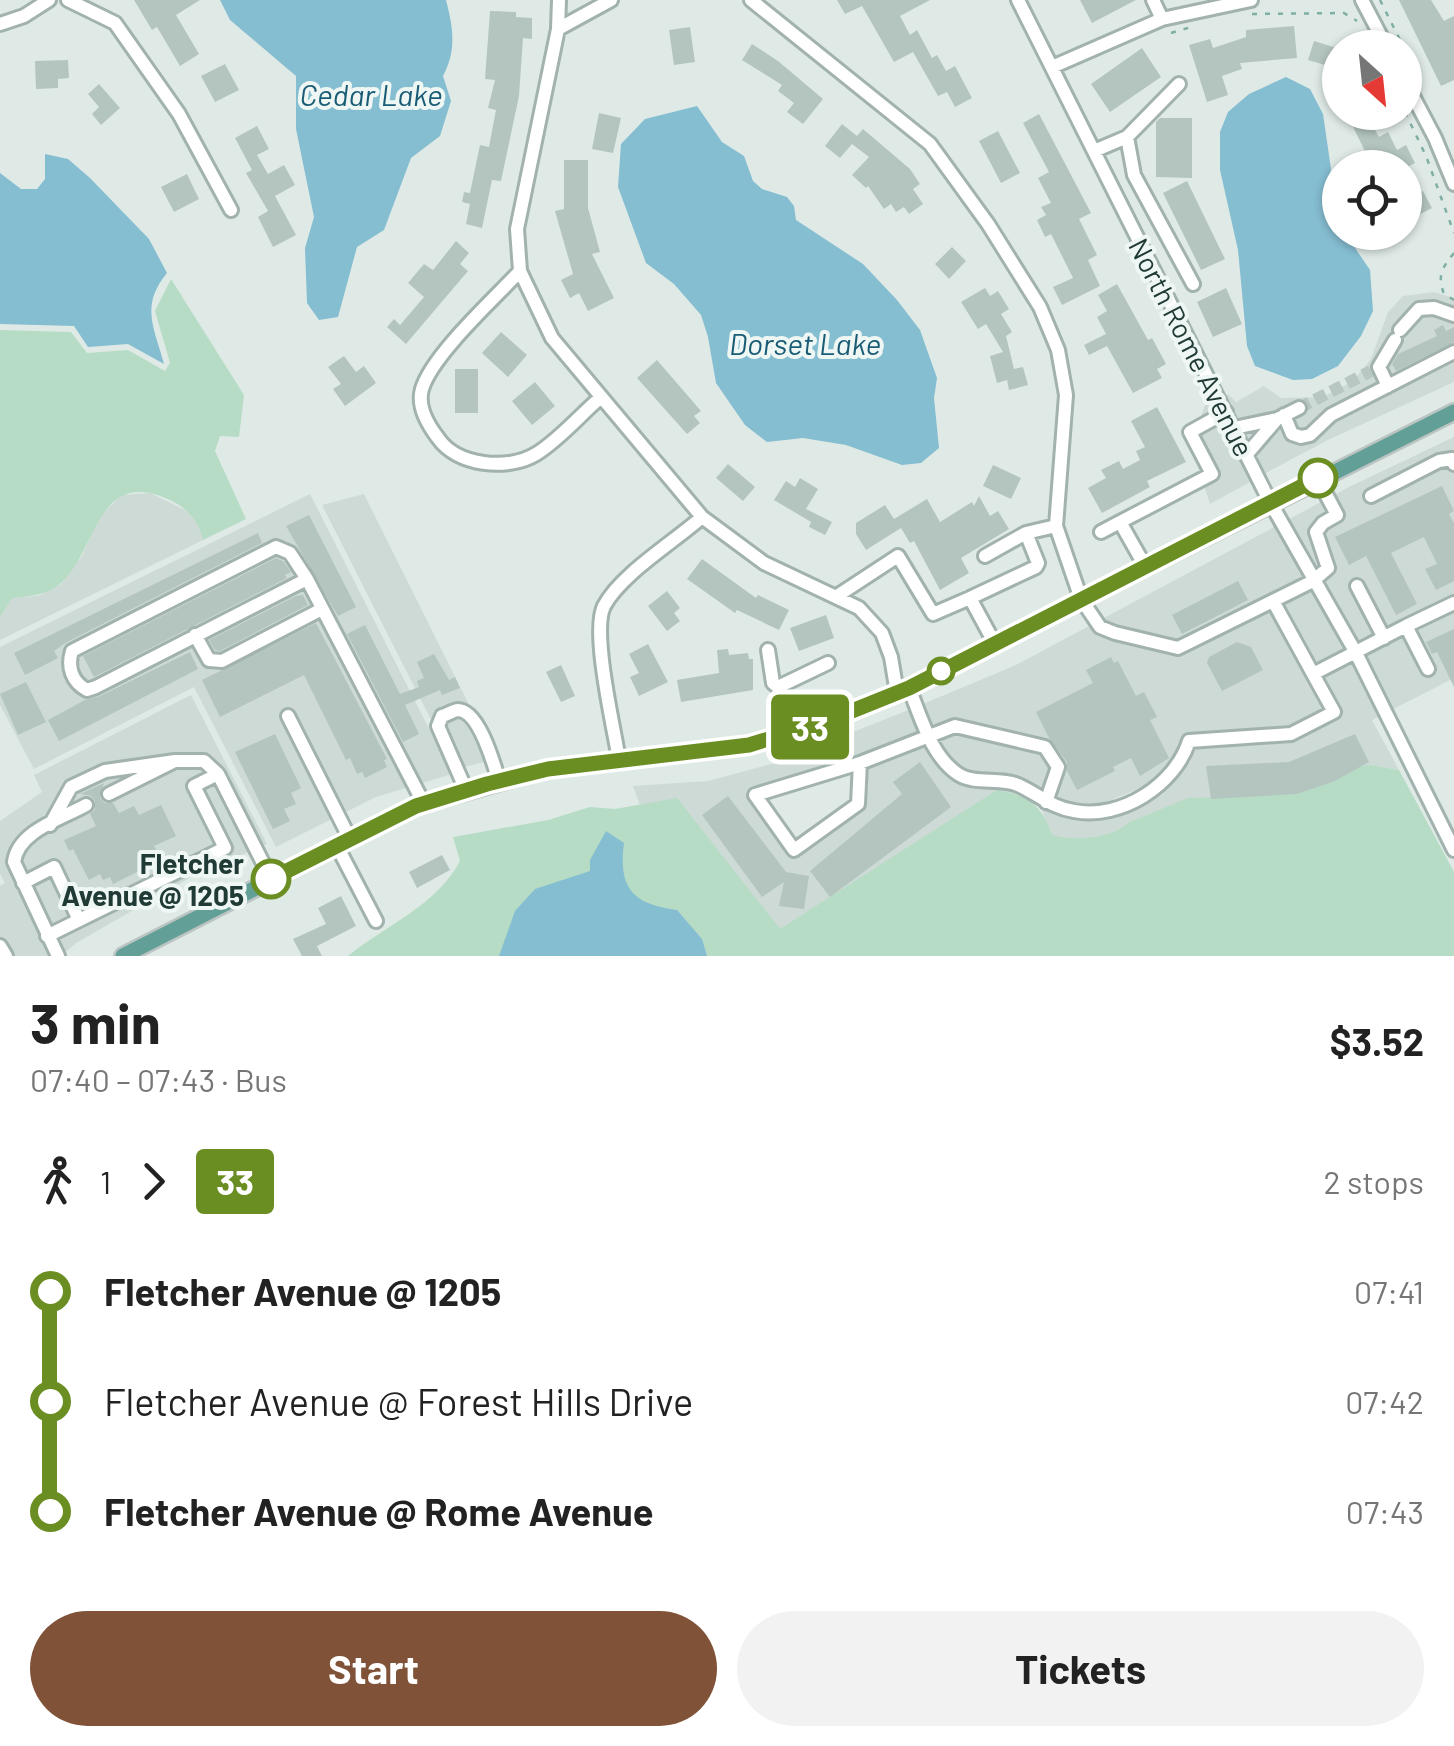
<!DOCTYPE html>
<html lang="en">
<head>
<meta charset="utf-8">
<style>
  :root { --surface:#fff; --page:#f2f2f2; --text:#222; --muted:#767676; --accent:#805238 }
  body { margin:0; font-family:Barlow,sans-serif; background:var(--page); color:var(--text); height:100vh; display:flex; flex-direction:column; font-size:38px; white-space:nowrap }
  * { box-sizing:border-box; margin:0 }
  p { font-size:32px; color:var(--muted) }
  .icon { flex:none; width:55px; height:55px; fill:none; stroke:currentColor; stroke-width:2; stroke-linecap:round; stroke-linejoin:round }
  .map { position:relative; height:956px; overflow:hidden }
  .drawer { display:flex; flex-direction:column; background:var(--surface); flex:1 }
  .drawer>* { flex:none }
  .badge { padding:0 20px; border-radius:8px; font-size:35px; line-height:65px }
  .needle { width:65px; rotate:153deg }
  .tools { position:absolute; left:1322px; top:30px; display:grid; gap:20px }
  .tools a { display:grid; place-items:center; width:100px; height:100px; border-radius:50%; background:var(--surface); box-shadow:0 2px 8px #0004; font-size:50px }
  .map>.badge { position:absolute; translate:-50% -50%; box-shadow:0 0 0 5px #fff }
  .legs { display:flex; align-items:center; gap:15px; height:110px; padding:0 30px; font-size:32px }
  .legs p { margin-inline-start:auto }
  .head { display:flex; align-items:center; justify-content:space-between; height:170px; padding:0 30px }
  h1 { font-size:55px; font-weight:700; line-height:75px }
  .primary-button { display:flex; gap:20px; margin-top:auto; padding:20px 30px }
  .primary-button a { flex:1; height:115px; border-radius:60px; background:var(--accent); color:#fff; font-size:40px; font-weight:700; line-height:115px; text-align:center }
  .primary-button a+a { background:var(--page); color:var(--text) }
  ul { padding:0 30px; list-style:none }
  li { display:flex; align-items:center; gap:35px; height:110px; font-size:38px }
  li i { display:grid; place-items:center; width:15px; height:100%; margin:0 12px; background:currentColor }
  li i::after { content:''; width:25px; height:25px; margin:-12px; border:8px solid; border-radius:50%; background:var(--surface) }
  li p { margin-inline-start:auto }
  li:first-child i { background:linear-gradient(#0000 50%,currentColor 0) }
  li:last-child i { background:linear-gradient(currentColor 50%,#0000 0) }
  .map>svg:first-child { display:block }
</style>
</head>
<body>
<div class="map">
<svg width="1454" height="956" viewBox="0 0 1454 956">
  <rect width="100%" height="100%" fill="#dfeae6"/>
  <!-- built -->
  <path fill="#cddad5" d="M1434,292L1454,298V382L1328,440L1264,474L1225,396L1228,394L1236,402L1264,386L1281,398L1323,397L1353,381L1371,359L1388,312L1403,296Z
    M1212,402L1252,481L1210,504L1191,445L1205,405Z
    M1454,437V678L1372,720L1399,770L1371,765L1158,812L1130,822L1128,849L1062,869L1041,807L1077,820L1107,818L1162,795L1190,762L1195,748L1295,741L1337,719L1340,709L1323,677L1364,657L1357,643L1309,667L1307,677L1324,709L1289,726L1188,733L1168,767L1153,783L1103,803L1078,805L1058,800L1016,776L963,770L949,756L923,704L1016,665L1349,487Z
    M150,493L187,511L200,526L203,540L0,640V617L12,597L38,596L60,585L82,556L99,517L122,495Z
    M310,494L452,774L376,797L276,847L194,687L34,769L0,705V647Z
    M364,494L496,759L456,769L322,505Z
    M191,695L267,844L193,876L76,943L61,956H0V886L5,883L0,874V821L42,792L34,775Z
    M911,709L920,732L823,768L753,788L750,800L788,854L798,857L863,810L868,786L867,769L927,746L939,766L957,782L1019,794L996,791L867,880L800,934L766,928L645,819L633,786L708,781L775,763Z"/>
  <!-- green -->
  <path fill="#b7dcc5" d="M171,279L244,395L239,437L220,436L215,451L246,519L203,540C199,521 187,508 170,500C93,464 98,558 56,587C42,596 28,596 12,598L0,617V330L71,332L87,353L128,350L165,371L170,363L155,311Z
    M1371,765L1399,770L1454,872V956H348C386,925 436,906 460,861L453,837L548,820L590,807L615,809L677,798L780,929L997,790C1028,795 1042,805 1052,835C1076,842 1112,838 1130,822L1188,798L1229,797L1331,769Z"/>
  <!-- water -->
  <path fill="#85bdd1" d="M220,0H446C453,27 457,50 443,76L451,101L440,136L411,158L384,230L357,247L338,317L319,320L307,303L305,248L314,217L296,129V76L230,20Z
    M1286,77L1310,89L1323,114L1331,169L1327,196L1340,224V232L1345,233L1370,270L1373,311L1361,336L1338,366L1312,379L1293,380L1255,366L1247,346L1238,250L1220,170V132L1228,112L1249,94Z
    M697,106L722,142L744,156L753,181L762,189L787,197L794,206L796,220L863,264L897,300L920,330L937,378L934,398L939,448L921,463L902,465L846,445L803,438L767,442L745,425L716,383L708,337L701,315L674,284L646,263L618,187L621,144L645,119Z
    M45,154L68,159L90,178L149,239L167,273C140,306 154,327 164,364L128,344L88,347L74,326L0,324V173L21,189H37L45,179Z
    M606,831L624,843C618,889 633,904 677,910L702,939L707,956H499L515,911L535,889L590,871V860Z"/>
  <!-- building -->
  <path fill="#b4c5c0" d="M134,0H200L176,15L199,54L180,66L157,27L152,30Z
    M837,0H930L900,16L910,35L917,30L932,58L937,55L946,71L955,66L972,98L955,107L947,92L938,96L913,52L894,62L862,6L845,14Z
    M1080,0H1136L1092,23Z
    M1399,0H1431L1444,21L1454,16V80L1441,86Z
    M490,11L516,12V17L532,18V39L523,38L519,96L501,181L492,180L482,228L466,224L470,204L462,202L464,192L470,193L480,145L489,147L496,110L488,108L495,80L485,79Z
    M1294,26L1297,58L1240,63L1242,69L1222,76L1228,95L1207,102L1189,45L1210,39L1213,48L1246,37V30Z
    M690,27L695,62L674,65L669,30Z
    M1314,41L1340,49V59L1335,68L1308,60Z
    M752,44L778,61L823,99L803,124L787,112L794,103L778,91L782,85L742,60Z
    M1142,48L1161,77L1110,112L1091,84Z
    M68,60L69,78L58,79V88L36,89L35,61Z
    M225,64L239,90L215,102L201,76Z
    M99,84L120,108L101,125L92,114L99,107L88,94Z
    M1346,112H1382L1369,119L1379,137L1388,132L1397,150L1406,145L1415,163L1405,168H1373Z
    M599,113L621,118L613,153L592,149Z
    M1039,114L1091,213L1079,219L1097,255L1088,260L1100,286L1062,305L1053,287L1073,278L1051,234L1045,237L1037,220L1046,215L1041,207L1051,203L1038,178L1049,172L1023,123Z
    M1160,118H1192V178L1156,177V122Z
    M842,124L857,136L863,129L910,169L920,184L913,189L923,204L909,214L904,207L896,212L891,204L884,209L868,186L866,188L852,175L869,157L852,144L840,158L825,146Z
    M257,126L269,149L257,155L268,174L284,165L295,185L275,196L296,235L273,247L258,217L268,211L246,173L252,170L235,138Z
    M998,131L1020,173L1001,183L979,141Z
    M564,160H588V208L600,252L592,254L614,298L588,311L579,293L570,298L561,280L573,274L555,211L564,209Z
    M187,174L199,199L174,212L161,187Z
    M1405,177L1415,196L1423,191L1432,208L1405,222Z
    M1187,181L1225,259L1201,270L1163,193Z
    M456,241L469,253L460,264L468,271L406,344L387,327L394,319L400,325L424,297L408,283L424,264L433,270Z
    M952,247L966,261L949,279L935,264Z
    M1117,284L1148,340L1152,338L1166,364L1157,369L1162,378L1133,393L1107,346L1089,355L1084,345L1106,334L1097,317L1107,311L1098,295Z
    M985,288L990,296L998,291L1009,309L1001,314L1012,332L1006,336L1014,369L1023,367L1028,385L1009,390L1007,380L997,383L990,356L1003,352L986,324L978,329L961,302Z
    M1226,288L1242,324L1213,337L1197,302Z
    M1443,325L1446,331L1454,327V342L1396,371L1392,364L1398,354L1437,336L1434,330Z
    M501,332L527,355L508,377L482,353Z
    M344,356L356,372L364,366L376,383L345,406L333,389L341,384L328,367Z
    M657,360L701,411L694,416L700,423L687,434L637,378Z
    M455,369H478V413H455Z
    M535,382L555,406L532,425L512,401Z
    M1157,407L1186,462L1147,481L1150,487L1102,513L1088,488L1106,478L1101,470L1119,461L1123,469L1140,460L1136,451L1145,447L1131,421Z
    M728,464L755,487L743,501L716,478Z
    M993,465L1021,478L1011,499L983,486Z
    M800,478L818,489L806,509L832,522L825,535L809,527L811,522L774,500L786,481L795,487Z
    M1442,486L1454,511L1449,514L1454,523V581L1436,590L1425,569L1437,564L1424,537L1391,553L1417,604L1396,615L1366,556L1349,565L1335,537Z
    M979,496L990,516L998,511L1009,529L961,558L969,573L940,590L914,541L910,543L901,528L866,550L856,534V523L885,505L894,519L927,499L940,522L972,502L974,506Z
    M309,515L356,607L338,616L286,526Z
    M258,533L262,543L67,642L54,651L58,658L25,675L14,653Z
    M276,558L283,561L291,572L285,575L287,578L94,677L83,656Z
    M702,559L756,598L758,595L789,610L779,630L737,610L735,613L687,579Z
    M1238,581L1248,600L1182,634L1172,615Z
    M667,591L680,608L674,613L680,621L667,631L648,606Z
    M303,595L308,605L220,651L215,650L209,640L296,596Z
    M826,615L834,638L799,651L790,628Z
    M316,623L387,759L384,760L387,767L365,778L362,772L357,774L350,758L346,760L304,675L220,717L202,680Z
    M365,625L400,694L419,687L417,681L424,678L417,662L434,654L449,680L455,677L460,688L442,695L440,690L405,705L419,734L403,742L347,634Z
    M1454,629V687L1437,652L1432,654L1426,642Z
    M1237,642L1251,647L1263,670L1222,691L1207,663L1209,657Z
    M648,644L668,682L639,696L630,677L639,673L629,654Z
    M728,649L729,655L748,653L749,659H753V690L681,702L677,680L719,673L717,650Z
    M190,652L198,669L59,741L48,720L85,700L100,696Z
    M1111,657L1114,663L1118,661L1136,696L1144,692L1157,717L1150,720L1169,758L1140,776L1131,758L1113,767L1115,771L1077,790L1067,771V762L1049,738L1036,712L1093,683L1086,670Z
    M561,665L575,696L561,702L546,672Z
    M26,682L46,722L18,735L0,694Z
    M275,734L301,788L291,793L296,804L284,809L290,821L273,829L235,752Z
    M1355,734L1369,762L1335,781L1297,794L1211,799L1206,766L1289,762Z
    M920,762L951,807L830,897L810,871L902,794L893,782Z
    M104,783L100,798L104,803H113L119,813L134,806L139,815L161,805L176,836L154,846L158,853L151,856L155,863L113,884L110,877L103,880L100,874L89,880L73,849L69,851L64,840L96,826L90,814L95,810V801L91,796L80,794Z
    M728,796L786,872L809,876L804,909L779,906L784,882L762,897L702,815Z
    M442,855L450,870L417,888L409,872Z
    M341,896L356,926L317,946L322,956H302L293,939L326,924L318,908Z"/>
  <g fill="none" stroke-linecap="round" stroke-linejoin="round">
    <!-- minor-tunnel -->
    <path stroke="#b9c7c3" stroke-width="12" stroke-dasharray="12 6" stroke-linecap="butt" d="M1299,408L1371,371"/>
    <defs>
      <path id="minor" d="M68,0L115,23L179,114L231,210
        M559,0L558,29L517,229L520,271L552,338L702,517L764,563L859,608L882,633L891,657L897,693
        M751,0L930,144L988,224L1040,307L1058,350L1066,395L1056,526L1081,599L1100,627L1115,633L1178,648L1313,581L1328,568L1316,532L1323,523L1337,515L1318,479
        M1018,0L1270,502L1356,653L1454,850
        M1153,0L1162,19
        M1362,0L1387,48
        M0,24L24,16L49,0
        M558,29L611,0
        M1052,67L1162,19L1251,0
        M1405,81L1435,138L1454,184
        M1127,137L1179,84
        M1094,151L1127,137L1134,175L1193,284
        M520,271C494,299 432,355 422,389C417,406 428,425 438,438C457,466 508,471 536,454C559,440 580,415 600,398
        M1400,330L1419,309L1434,308L1454,315
        M1388,386L1379,367L1395,340
        M1284,415L1292,434L1301,437L1310,435L1331,415L1454,352
        M1234,428L1277,419L1299,408
        M1247,454L1277,419
        M1371,496L1439,461L1452,459L1454,464
        M1101,532L1120,522
        M985,556L1026,533L1056,526
        M1145,566L1120,522L1212,474L1190,432L1226,412
        M307,579L96,687L87,690C72,682 67,667 72,651L276,547L290,553L307,579L424,804
        M1357,586L1384,638
        M837,596L898,556L933,614L970,598L995,644
        M970,598L1036,567L1038,563L1026,533
        M1273,601L1313,674
        M1406,626L1454,603
        M195,635L209,660L222,661L322,609
        M768,650L773,683L778,687
        M909,688C921,717 931,756 958,774C974,785 1001,777 1018,785C1038,794 1052,808 1074,811C1121,820 1175,785 1189,741L1291,734L1334,712L1313,674L1406,626L1428,669
        M288,716L350,839
        M791,732L778,687L828,663
        M619,760C614,728 591,632 604,606C621,574 674,542 702,517
        M860,763L858,804L794,850L755,795L860,763L955,726L1045,747L1058,767L1046,802
        M466,790L438,726L442,716C444,716 455,710 457,710C479,709 494,765 499,781
        M109,794L175,761H204L218,774
        M50,825L71,787L105,771L175,761
        M337,846L376,921
        M23,883L54,867L79,920
        M47,936L225,848L194,786L218,774L271,879
        M0,946L6,956
        M58,956L14,862C18,831 61,819 86,805"/>
      <path id="major" d="M123,956L416,806L548,769L749,745L827,721L897,693L1454,412"/>
    </defs>
    <!-- minor casing -->
    <use href="#minor" stroke="#a2b2ae" stroke-width="18"/>
    <!-- major casing -->
    <use href="#major" stroke="#bcc4c3" stroke-width="20"/>
    <!-- path -->
    <path stroke="#7faea5" stroke-width="2.5" stroke-dasharray="5 8" stroke-linecap="butt" d="M1380,0L1404,48
      M1252,14L1344,13L1357,21
      M1171,33L1191,27
      M1405,50L1415,72
      M1405,112L1426,156L1454,233
      M1454,253C1442,268 1437,275 1444,294L1454,300"/>
    <!-- minor -->
    <use href="#minor" stroke="#fff" stroke-width="12"/>
    <!-- major -->
    <use href="#major" stroke="#62a097" stroke-width="15"/>
  </g>
  <g fill="none" stroke-linecap="round" stroke-linejoin="round">
    <defs>
      <path id="line-1" d="M271,879L416,806L487,784L548,769L749,745L827,721L909,688L1318,478"/>
    </defs>
    <!-- line-1 casing -->
    <use href="#line-1" stroke="#fff" stroke-width="22"/>
    <!-- line-1 -->
    <use href="#line-1" stroke="#6b8e23" stroke-width="15"/>
  </g>
  <!-- markers -->
  <g fill="#fff" stroke="#6b8e23" stroke-width="5">
    <circle cx="1318" cy="478" r="18"/>
    <circle cx="941" cy="671" r="12"/>
    <circle cx="271" cy="879" r="18"/>
  </g>
  <g text-anchor="middle" dominant-baseline="central" stroke-width="8" stroke-linejoin="round" paint-order="stroke">
    <!-- street labels -->
    <g font-size="28" fill="#203a36" stroke="#eff7f4">
      <text transform="translate(1192 347) rotate(63)">North Rome Avenue</text>
    </g>
    <!-- stop labels -->
    <g font-size="28" font-weight="bold" fill="#203a36" stroke="#eff7f4" text-anchor="end">
      <text x="244" y="863">Fletcher<tspan x="244" dy="32">Avenue @ 1205</tspan></text>
    </g>
    <!-- water labels -->
    <g font-size="30" font-style="italic" fill="#1a5c76" stroke="#eff7f4">
      <text x="371" y="94">Cedar Lake</text>
      <text x="805" y="343">Dorset Lake</text>
    </g>
  </g>
</svg>
<div class="tools">
<a><svg class="needle" viewBox="-14 -14 28 28"><path d="M0-13l5 13h-10z" fill="#e53935"/><path d="M0 13l5-13h-10z" fill="#767676"/></svg></a>
<a><svg class="icon" aria-label="locate" viewBox="0 0 24 24"><circle cx="12" cy="12" r="6"/><path d="M12 2v4M12 18v4M2 12h4M18 12h4"/></svg></a>
</div>
<b class="badge" style="left:810px;top:727px;background:#6b8e23;color:#fff">33</b>
</div>
<section class="drawer">
<div class="head"><div><h1>3 min</h1><p>07:40 – 07:43 · Bus</p></div><b>$3.52</b></div>
<div class="legs"><svg class="icon" aria-label="walk" viewBox="0 0 24 24"><circle cx="13" cy="4" r="2"/><path d="M13 8l-2 6 4 7M11 14l-3 7M7 12l3-4h3l4 4"/></svg>1<svg class="icon" aria-label="forward" viewBox="0 0 24 24"><path d="M9 5l7 7-7 7"/></svg><b class="badge" style="background:#6b8e23;color:#fff">33</b><p>2 stops</p></div>
<ul>
<li><i style="color:#6b8e23"></i><b>Fletcher Avenue @ 1205</b><p>07:41</p></li>
<li><i style="color:#6b8e23"></i><span>Fletcher Avenue @ Forest Hills Drive</span><p>07:42</p></li>
<li><i style="color:#6b8e23"></i><b>Fletcher Avenue @ Rome Avenue</b><p>07:43</p></li>
</ul>
<div class="primary-button"><a>Start</a><a>Tickets</a></div>
</section>
</body>
</html>
